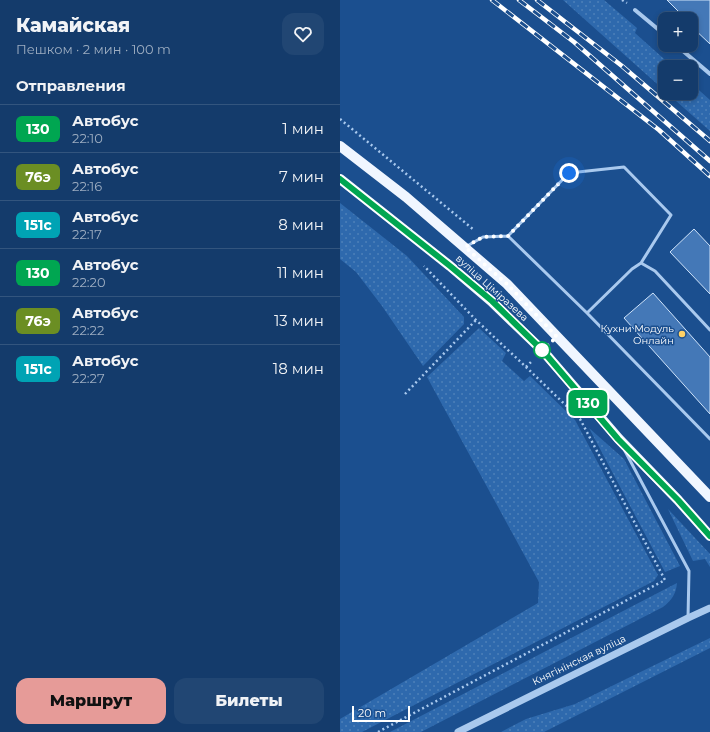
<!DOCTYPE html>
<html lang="ru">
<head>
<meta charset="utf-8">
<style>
  :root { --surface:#143b6b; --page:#214673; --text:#f1f3f6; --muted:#9dadc1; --line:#33557e; --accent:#e69b98 }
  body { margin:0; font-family:Montserrat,sans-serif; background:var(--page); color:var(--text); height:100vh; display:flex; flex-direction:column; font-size:15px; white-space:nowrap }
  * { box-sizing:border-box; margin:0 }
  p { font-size:13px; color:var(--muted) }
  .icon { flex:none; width:22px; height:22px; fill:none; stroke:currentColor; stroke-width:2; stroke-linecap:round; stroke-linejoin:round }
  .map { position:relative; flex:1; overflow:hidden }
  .sheet { display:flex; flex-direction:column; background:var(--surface); width:340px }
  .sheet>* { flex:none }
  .badge { padding:0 8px; border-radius:6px; font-size:14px; line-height:26px }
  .buttons { position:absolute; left:318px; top:12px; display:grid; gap:8px }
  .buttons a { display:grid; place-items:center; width:40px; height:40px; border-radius:8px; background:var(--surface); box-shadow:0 2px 6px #0003,0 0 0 1px var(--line); font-size:20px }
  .scale { position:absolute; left:12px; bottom:10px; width:58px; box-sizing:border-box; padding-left:4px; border:2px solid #fff; border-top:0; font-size:11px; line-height:14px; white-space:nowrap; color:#fff; -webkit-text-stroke:3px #1b4f8f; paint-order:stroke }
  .you { position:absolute; width:20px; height:20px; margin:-10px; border:3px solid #fff; border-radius:50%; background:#1a73e8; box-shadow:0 0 0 6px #1a73e833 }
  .map>.badge { position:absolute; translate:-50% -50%; box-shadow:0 0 0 2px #fff }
  h2 { padding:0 16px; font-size:15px; line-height:36px }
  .round { display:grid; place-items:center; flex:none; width:42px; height:42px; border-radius:12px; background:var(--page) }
  .headline { display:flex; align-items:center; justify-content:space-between; height:68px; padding:0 16px }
  h1 { font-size:19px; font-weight:800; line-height:30px }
  .primary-button { display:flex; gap:8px; margin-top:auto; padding:8px 16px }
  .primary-button a { flex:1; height:46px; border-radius:12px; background:var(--accent); color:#111; font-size:16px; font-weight:800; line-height:46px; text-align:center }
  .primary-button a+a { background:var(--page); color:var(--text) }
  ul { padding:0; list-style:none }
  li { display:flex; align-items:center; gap:12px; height:48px; padding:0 16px; border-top:1px solid var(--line) }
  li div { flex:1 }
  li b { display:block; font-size:15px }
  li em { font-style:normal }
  li .badge { min-width:44px; font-weight:700; text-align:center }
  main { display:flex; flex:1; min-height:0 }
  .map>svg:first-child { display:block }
</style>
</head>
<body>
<main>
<section class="sheet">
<div class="headline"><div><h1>Камайская</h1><p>Пешком · 2 мин · 100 m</p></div><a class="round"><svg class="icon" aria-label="heart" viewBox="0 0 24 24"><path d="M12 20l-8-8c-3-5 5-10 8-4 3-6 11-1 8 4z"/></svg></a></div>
<h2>Отправления</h2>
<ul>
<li><span class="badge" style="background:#00a651;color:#fff">130</span><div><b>Автобус</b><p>22:10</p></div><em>1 мин</em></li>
<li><span class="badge" style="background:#6b8e23;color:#fff">76э</span><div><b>Автобус</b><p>22:16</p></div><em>7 мин</em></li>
<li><span class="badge" style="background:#00a3b4;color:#fff">151с</span><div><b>Автобус</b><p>22:17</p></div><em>8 мин</em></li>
<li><span class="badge" style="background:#00a651;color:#fff">130</span><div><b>Автобус</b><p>22:20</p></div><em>11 мин</em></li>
<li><span class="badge" style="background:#6b8e23;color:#fff">76э</span><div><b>Автобус</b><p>22:22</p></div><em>13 мин</em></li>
<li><span class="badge" style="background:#00a3b4;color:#fff">151с</span><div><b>Автобус</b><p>22:27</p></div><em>18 мин</em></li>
</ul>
<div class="primary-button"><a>Маршрут</a><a>Билеты</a></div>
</section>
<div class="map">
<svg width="370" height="732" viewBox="0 0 370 732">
  <defs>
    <pattern id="grass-dots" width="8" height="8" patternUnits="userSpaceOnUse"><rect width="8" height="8" fill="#2e69ad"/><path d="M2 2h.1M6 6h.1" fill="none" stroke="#4d80b9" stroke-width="1.8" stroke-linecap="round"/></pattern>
  </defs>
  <rect width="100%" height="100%" fill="#1b4f8f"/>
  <!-- grass -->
  <path fill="url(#grass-dots)" d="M223,0H264L297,28L295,33L333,67H325V91Z
    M351,83L370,100V131L327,93H351Z
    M0,203L67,256L124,317V324L83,366L42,306L16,272L0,259Z
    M139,328L166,353L162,361L184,381L190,376L235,420L318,575L314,581L22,732H0V719L198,603L199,582L87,377Z
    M249,428L284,459L340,566L325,572Z
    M328,509L370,554V567L365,559L353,561Z
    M337,583C336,594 332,600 323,607L81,732H50Z
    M370,638V648L204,732H161L186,719L235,704Z"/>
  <!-- building -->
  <path fill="#4478b7" stroke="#cfe3fa" d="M327,0H370V44L351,26L352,25L351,24V19H346Z
    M354,229L370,246V294L330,252Z
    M313,293L370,357V414L284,318Z"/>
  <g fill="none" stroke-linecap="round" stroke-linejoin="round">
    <!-- path -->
    <path stroke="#a9c9ee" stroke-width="2.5" stroke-dasharray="2 3" stroke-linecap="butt" d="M282,0L287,3
      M0,119L134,230
      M186,367L193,360
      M65,394L136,320
      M38,732L325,580L240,419L186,367L136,320L84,266"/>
    <!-- service -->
    <path stroke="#a9c9ee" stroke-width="3" d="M168,236L229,173L284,167L331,215L301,263
      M127,246L143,237L168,236L247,313L370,439
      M247,313L292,269L301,263L315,271L370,330
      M285,451L349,571L348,618"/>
    <!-- minor -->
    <path stroke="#a9c9ee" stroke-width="4" d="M295,10L325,35
      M336,45L370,74"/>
    <!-- tertiary -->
    <path stroke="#a9c9ee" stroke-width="7" d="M118,732L348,618L370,608"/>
    <!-- primary -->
    <path stroke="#f0f6ff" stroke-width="10" d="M0,146L66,197L167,284L370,497
      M0,179L110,266L151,301L203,351L279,439L338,500L370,536"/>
    <defs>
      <path id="rail" d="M152,0L319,130L370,176
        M179,0L234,42L370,161
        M197,0L282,66L370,141"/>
    </defs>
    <!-- rail casing -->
    <use href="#rail" stroke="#fff" stroke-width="4.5"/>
    <!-- rail -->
    <use href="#rail" stroke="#1b4f8f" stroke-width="3" stroke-dasharray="9" stroke-linecap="butt"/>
  </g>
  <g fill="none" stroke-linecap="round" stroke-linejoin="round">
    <defs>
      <path id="line" d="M0,179L110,266L152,301L203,351L278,439L338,500L370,536"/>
    </defs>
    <!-- line casing -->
    <use href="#line" stroke="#fff" stroke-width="9"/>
    <!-- line -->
    <use href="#line" stroke="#00a651" stroke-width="6"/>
    <!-- walk -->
    <path stroke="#fff" stroke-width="4" stroke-dasharray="0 7.2" d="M202,350L217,337L167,284L125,247L143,237L168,236L229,173"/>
  </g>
  <!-- markers -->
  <circle fill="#ffd166" stroke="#1b4f8f" stroke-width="1.5" cx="342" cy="334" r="4"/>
  <circle fill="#fff" stroke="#00a651" stroke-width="2" cx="202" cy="350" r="8"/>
  <g text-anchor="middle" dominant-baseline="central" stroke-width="3" stroke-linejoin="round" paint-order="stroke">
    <!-- street labels -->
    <g font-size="10" fill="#fff" stroke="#1b4f8f">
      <text transform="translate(152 288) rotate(42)">вуліца Ціміразева</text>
      <text transform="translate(239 660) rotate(-26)">Княгінінская вуліца</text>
    </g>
    <!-- poi labels -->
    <g font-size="10" fill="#fff" stroke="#1b4f8f" text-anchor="end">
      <text x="334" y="328">Кухни Модуль<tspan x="334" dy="12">Онлайн</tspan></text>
    </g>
  </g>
</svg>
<div class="buttons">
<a>+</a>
<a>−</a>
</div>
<div class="scale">20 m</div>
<div class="you" style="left:229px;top:173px"></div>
<b class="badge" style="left:248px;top:403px;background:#00a651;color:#fff">130</b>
</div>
</main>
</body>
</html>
